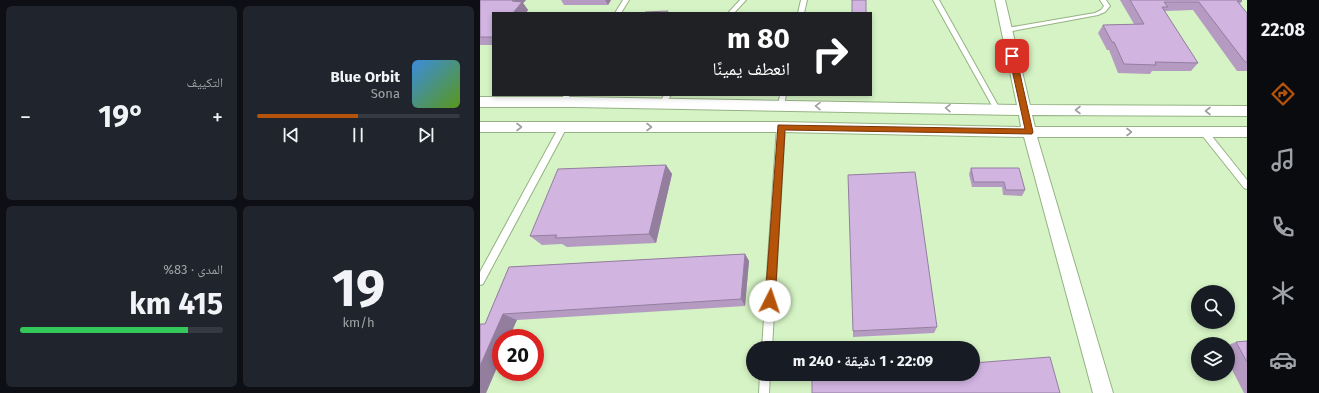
<!DOCTYPE html>
<html lang="ar">
<head>
<meta charset="utf-8">
<style>
  :root { --surface:#171b24; --page:#20242c; --text:#f1f3f6; --muted:#9ea1a6; --line:#363941; --accent:#b45309 }
  body { margin:0; font-family:"Fira Sans","Noto Naskh Arabic",sans-serif; background:var(--page); color:var(--text); direction:rtl; height:100vh; display:flex; flex-direction:column; font-size:15px; white-space:nowrap }
  * { box-sizing:border-box; margin:0 }
  p { font-size:13px; color:var(--muted) }
  .icon { flex:none; width:22px; height:22px; fill:none; stroke:currentColor; stroke-width:2; stroke-linecap:round; stroke-linejoin:round }
  .map { position:relative; flex:1; overflow:hidden; direction:ltr }
  .details { display:flex; flex-direction:column; gap:6px; padding:6px; background:#0d0f14; width:480px }
  .details>* { flex:none }
  .top-card { position:absolute; left:12px; top:12px; width:380px; height:84px; border-radius:0px; box-shadow:0 2px 6px #0003; direction:rtl; background:#202124; color:#fff; overflow:hidden }
  .controls { position:absolute; left:711px; top:285px; display:grid; gap:8px }
  .controls a { display:grid; place-items:center; width:44px; height:44px; border-radius:50%; background:var(--surface); box-shadow:0 2px 6px #0003; font-size:20px }
  .speed { position:absolute; left:12px; top:329px; display:flex; gap:8px; font-size:20px; font-weight:700; text-align:center }
  .speed>* { display:grid; place-content:center; width:52px; height:52px; border-radius:50%; background:var(--surface); box-shadow:0 2px 6px #0003; line-height:1 }
  .speed .limit { border:6px solid #d22; background:#fff; color:#111 }
  .pin { position:absolute; display:grid; place-items:center; width:34px; height:34px; color:#fff; margin:-17px; border-radius:8px; box-shadow:0 2px 6px #0006 }
  .me { position:absolute; width:44px; margin:-22px; rotate:4deg; stroke-linejoin:round; filter:drop-shadow(0 0 3px #0008) }
  .turn { display:flex; align-items:center; gap:14px; height:84px; padding:0 16px; font-size:18px }
  .turn .icon { width:52px; height:52px; stroke-width:2.5 }
  .turn b { display:block; font-size:28px; line-height:34px }
  .big { font-size:30px; font-weight:700; line-height:1.1 }
  .details .card { flex:1; display:flex; flex-direction:column; justify-content:center; gap:6px; min-width:0; padding:0 14px; border-radius:6px; background:var(--page) }
  .details .dial { align-items:center; gap:0 }
  .dial b { font-size:52px; line-height:1 }
  .song { display:flex; align-items:center; gap:12px }
  .cover { width:48px; height:48px; border-radius:6px; background:linear-gradient(135deg,hsl(210 70% 55%),hsl(90 70% 35%)) }
  .played { height:4px; border-radius:2px; background:linear-gradient(90deg,var(--accent) 50%,var(--line) 50%) }
  .keys { display:flex; justify-content:space-around; direction:ltr }
  .heat { display:flex; justify-content:space-between; align-items:center; font-size:22px; direction:ltr }
  .charge { height:6px; border-radius:3px; background:linear-gradient(90deg,#34c759 83%,var(--line) 0) }
  .details .tiles { flex:1; display:grid; gap:6px; grid-template-columns:repeat(2,1fr) }
  .trip { position:absolute; left:266px; top:341px; width:234px; height:40px; border-radius:20px; background:var(--surface); box-shadow:0 2px 6px #0003; font-weight:700; line-height:40px; text-align:center; direction:rtl }
  main { display:flex; flex:1; min-height:0 }
  .menu { display:flex; flex-direction:column; width:72px; justify-content:space-around; align-items:center; background:#090b0e; color:var(--muted) }
  .menu .icon { width:28px; height:28px }
  .menu .active { color:var(--accent) }
  .menu b { font-size:18px; color:var(--text) }
  .map>svg:first-child { display:block }
  .lines { fill:none; stroke-linecap:round; stroke-linejoin:round }
  .service-casing { stroke:#96b285; stroke-width:2 }
  .minor-casing { stroke:#96b285; stroke-width:2 }
  .service { fill:#fff; fill-rule:evenodd }
  .minor { fill:#fff; fill-rule:evenodd }
  .wall { fill:#b59bc2 }
  .shaded-wall { fill:#937e9e }
  .building { fill:#d2b4e1; stroke:#937e9e }
  .oneway { stroke:#9da19b }
  .route { fill:#b45309; stroke:#753606 }
</style>
</head>
<body>
<main>
<nav class="menu">
<b>22:08</b>
<svg class="icon active" aria-label="directions" viewBox="0 0 24 24"><path d="M12 3l9 9-9 9-9-9zM9 14v-3h6M13 9l2 2-2 2"/></svg>
<svg class="icon" aria-label="music" viewBox="0 0 24 24"><path d="M9 18V5l10-2v13"/><circle cx="6" cy="18" r="3"/><circle cx="16" cy="16" r="3"/></svg>
<svg class="icon" aria-label="phone" viewBox="0 0 24 24"><path d="M5 4h4l2 5-3 2q2 4 5 5l2-3 5 2v4C11 20 4 13 5 4z"/></svg>
<svg class="icon" aria-label="climate" viewBox="0 0 24 24"><path d="M12 3v18M4 7l16 10M4 17L20 7"/></svg>
<svg class="icon" aria-label="car" viewBox="0 0 24 24"><path d="M5 17H2v-5l4-1 3-4h7l3 4 3 1v5h-3M9 17h6M6 11h13"/><circle cx="7" cy="17" r="2"/><circle cx="17" cy="17" r="2"/></svg>
</nav>
<div class="map">
<svg width="767" height="393" viewBox="0 0 767 393">
  <rect width="100%" height="100%" fill="#d5f3c4"/>
  <g class="lines">
    <g class="service-casing">
      <path id="service" d="M143,0H149L141,13H135Z
        M260,0H266L254,13H248Z
        M321,0H327L324,13H318Z
        M453,0H459L520,109L519,111H515Z
        M620,0H626L630,6L625,12L618,15L527,32L524,30L527,28L615,13L621,10L624,6Z
        M84,95H90L85,104H83L80,102Z
        M184,95H191L184,106H180L179,104Z
        M300,95H306L304,105L301,107L298,105Z
        M83,124L87,127L3,284L0,285V272L80,125Z
        M301,124L305,127L292,348H282L297,127Z
        M724,129L727,130L767,180V189L764,188L721,134L720,132Z
        M280,374H290L289,393H279Z"/>
    </g>
    <g class="minor-casing">
      <path id="minor" d="M515,0H525L550,105L767,106V116L552,115L555,127H767V137H557L633,393H613L544,137L301,132H0V122H301L541,127L539,115L94,107H0V97H94L537,105Z"/>
    </g>
    <use href="#service" class="service"/>
    <use href="#minor" class="minor"/>
  </g>
  <path class="wall" d="M0,0H46L43,3L48,10L46,13H13V45H0Z
    M81,0H131L128,5H84Z
    M640,0H761L762,1L760,4L767,13V71H757L713,10L686,11L685,12L718,63L711,71H672L670,74L638,73L629,50H627L618,33L623,25L654,24Z
    M186,165L192,174L176,243L87,247L82,244L62,245L50,236Z
    M491,168L545,190L542,196L523,195L522,187H492L489,174Z
    M265,254L269,261L265,306L37,320L21,338V358L6,393H0L5,324L29,267Z
    M457,327L454,333L373,337V331Z
    M767,341V393H764L748,362V345L756,342Z"/>
  <path class="shaded-wall" d="M33,0H46L43,3L48,10L46,13H33L32,1Z
    M125,0H131L128,5Z
    M186,165L192,174L176,243L169,234Z
    M265,254L269,261L265,306L261,299Z
    M23,314L37,320L29,338H21V358L6,393H0V366Z"/>
  <path class="building" d="M0,0H33L32,1L42,2L33,13H13V37H0Z
    M372,0H386V13H372Z
    M650,0H761L762,1H757L767,13V62H765L719,2H684L688,7H682L718,63L675,62L676,65L644,64L634,42H632L623,25L664,24Z
    M188,11L187,13H164L165,12Z
    M186,165L169,234L75,238L77,235L50,236L78,169Z
    M491,168H539L545,190H526L524,182H494Z
    M435,172L457,327L373,331L368,175Z
    M265,254L261,299L23,314L0,366V324H5L29,267Z
    M767,341V362L756,342Z
    M570,357L580,393H332V375L344,374H493V363Z"/>
  <defs><path id="oneway-chevron" d="M-2-3.5L2.5 0L-2 3.5" fill="none" stroke-width="1.6" stroke-linecap="round" stroke-linejoin="round"/></defs>
  <g class="oneway">
    <use href="#oneway-chevron" transform="translate(338 106) rotate(-179)"/>
    <use href="#oneway-chevron" transform="translate(468 108) rotate(-179)"/>
    <use href="#oneway-chevron" transform="translate(598 110) rotate(-180)"/>
    <use href="#oneway-chevron" transform="translate(728 111) rotate(-180)"/>
    <use href="#oneway-chevron" transform="translate(39 127)"/>
    <use href="#oneway-chevron" transform="translate(169 127)"/>
    <use href="#oneway-chevron" transform="translate(649 132)"/>
  </g>
  <path class="route" d="M532,54L536,56L553,132L552,134L305,130L295,301L294,304L290,306L286,304L285,301L298,125L545,129L529,56Z"/>
</svg>
<div class="controls">
<a><svg class="icon" aria-label="search" viewBox="0 0 24 24"><circle cx="10" cy="10" r="6"/><path d="M15 15l6 6"/></svg></a>
<a><svg class="icon" aria-label="layers" viewBox="0 0 24 24"><path d="M12 4l9 5-9 5-9-5zM3 14l9 5 9-5"/></svg></a>
</div>
<div class="speed"><div class="limit">20</div></div>
<div class="pin" style="left:532px;top:56px;background:#d93025"><svg class="icon" aria-label="arrive" viewBox="0 0 24 24"><path d="M6 21V4h12l-3 4 3 4H6"/></svg></div>
<svg class="me" style="left:290px;top:301px" viewBox="-20 -20 40 40"><circle r="19" fill="#fff"/><path d="M0-13L10 11 0 6-10 11z" fill="#b45309"/></svg>
<div class="trip">22:09 · 1 دقيقة · 240 m</div>
<div class="top-card">
<div class="turn"><svg class="icon" aria-label="right" viewBox="0 0 24 24"><path d="M7 20v-9h11M14 6l5 5-5 5"/></svg><div><b>80 m</b>انعطف يمينًا</div></div>
</div>
</div>
<section class="details">
<div class="tiles">
<div class="card">
<div class="song"><i class="cover"></i><div><b>Blue Orbit</b><p>Sona</p></div></div>
<div class="played"></div>
<div class="keys"><svg class="icon" aria-label="previous" viewBox="0 0 24 24"><path d="M18 5L8 12l10 7zM5 5v14"/></svg><svg class="icon" aria-label="pause" viewBox="0 0 24 24"><path d="M8 5v14M16 5v14"/></svg><svg class="icon" aria-label="next" viewBox="0 0 24 24"><path d="M6 5l10 7-10 7zM19 5v14"/></svg></div>
</div>
<div class="card"><p>التكييف</p>
<div class="heat"><a>−</a><b class="big">19°</b><a>+</a></div>
</div>
<div class="card dial"><b>19</b><p>km/h</p></div>
<div class="card"><p>المدى · 83%</p><b class="big">415 km</b><div class="charge"></div></div>
</div>
</section>
</main>
</body>
</html>
